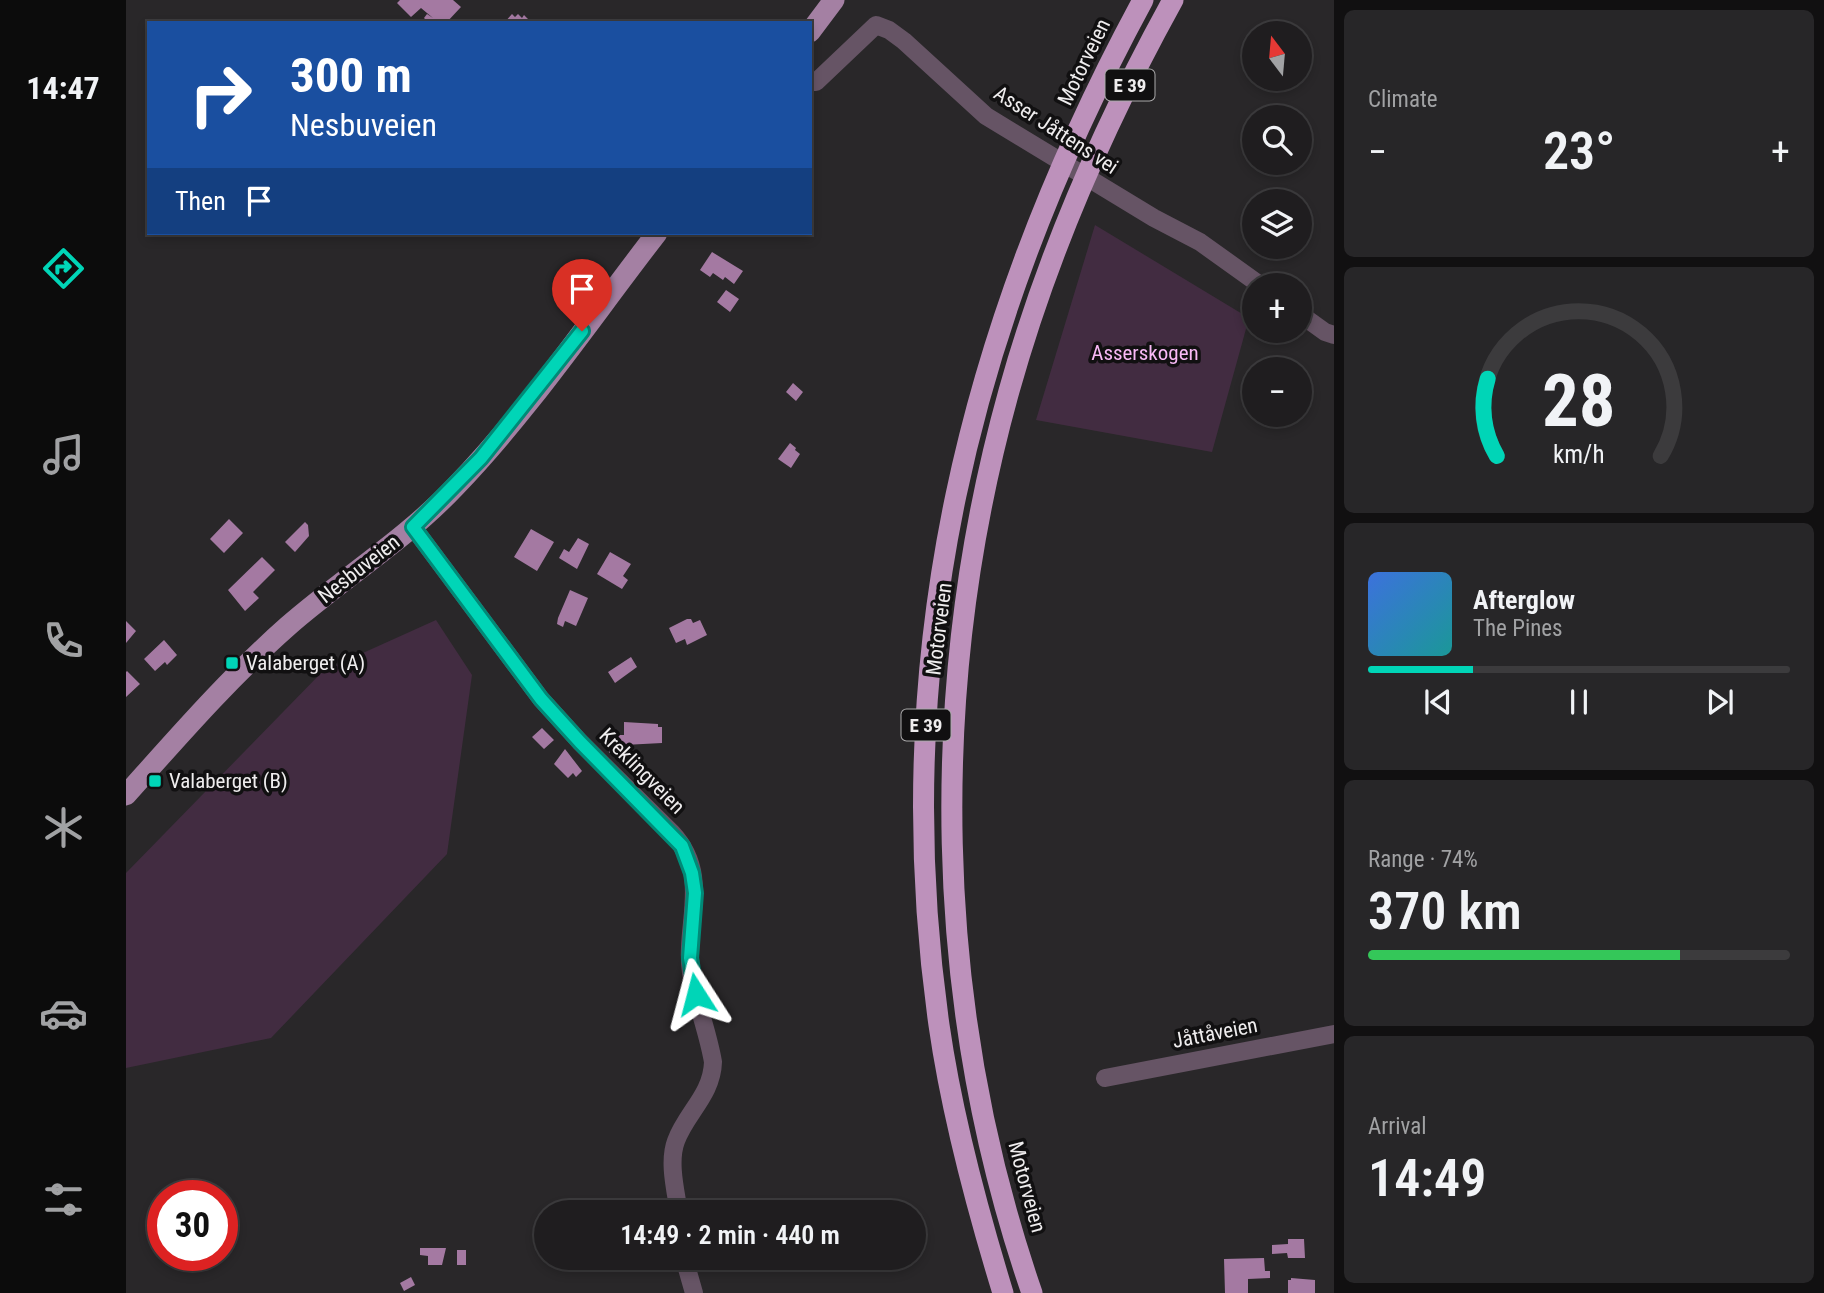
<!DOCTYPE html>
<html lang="en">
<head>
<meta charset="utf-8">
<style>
  :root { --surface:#1f1d1f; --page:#272628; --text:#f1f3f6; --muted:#a1a2a4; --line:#3c3b3d; --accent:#00d5b7 }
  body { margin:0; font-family:"Roboto Condensed",sans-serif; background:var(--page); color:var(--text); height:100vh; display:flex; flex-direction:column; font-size:26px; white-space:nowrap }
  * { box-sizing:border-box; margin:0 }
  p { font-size:23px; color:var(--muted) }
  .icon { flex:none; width:38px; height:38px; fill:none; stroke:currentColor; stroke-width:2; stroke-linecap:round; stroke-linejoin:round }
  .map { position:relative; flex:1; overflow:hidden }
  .side { display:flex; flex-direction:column; gap:10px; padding:10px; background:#111011; width:490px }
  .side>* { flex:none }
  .hud { position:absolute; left:21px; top:21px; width:665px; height:214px; border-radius:0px; box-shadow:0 4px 10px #0003,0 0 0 2px var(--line); background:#1a4fa0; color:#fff; overflow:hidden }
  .needle { width:46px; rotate:344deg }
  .controls { position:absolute; left:1116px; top:21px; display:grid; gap:14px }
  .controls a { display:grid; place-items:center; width:70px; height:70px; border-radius:50%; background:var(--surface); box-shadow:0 4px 10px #0003,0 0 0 2px var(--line); font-size:35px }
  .speed { position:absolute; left:21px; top:1180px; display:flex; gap:14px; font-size:35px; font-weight:700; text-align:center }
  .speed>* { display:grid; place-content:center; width:91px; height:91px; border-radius:50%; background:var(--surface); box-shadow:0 4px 10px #0003,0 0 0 2px var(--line); line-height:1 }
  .speed .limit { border:10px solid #d22; background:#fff; color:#111 }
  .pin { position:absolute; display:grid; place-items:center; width:60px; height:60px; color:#fff; margin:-72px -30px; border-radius:50% 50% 50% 0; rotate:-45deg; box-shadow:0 0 7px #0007 }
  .pin .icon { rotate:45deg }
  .me { position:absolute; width:77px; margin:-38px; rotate:351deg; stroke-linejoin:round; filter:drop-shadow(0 0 5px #0008) }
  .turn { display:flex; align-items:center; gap:24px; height:147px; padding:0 28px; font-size:32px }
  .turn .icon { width:91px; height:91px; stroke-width:2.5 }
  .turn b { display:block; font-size:49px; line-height:60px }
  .then { display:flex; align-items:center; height:66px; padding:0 28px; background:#0003; gap:14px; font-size:26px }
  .big { font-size:52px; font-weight:600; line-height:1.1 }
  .side .widget { flex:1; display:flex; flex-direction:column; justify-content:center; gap:10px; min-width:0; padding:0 24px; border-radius:10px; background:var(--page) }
  .side .dial { align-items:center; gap:0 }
  .dial svg { height:182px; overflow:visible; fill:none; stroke:var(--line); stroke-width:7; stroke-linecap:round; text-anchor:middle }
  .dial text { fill:var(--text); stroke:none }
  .song { display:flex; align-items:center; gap:21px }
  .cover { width:84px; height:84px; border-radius:10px; background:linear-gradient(135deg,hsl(220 70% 55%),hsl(180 70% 35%)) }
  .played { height:7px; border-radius:4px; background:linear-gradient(90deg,var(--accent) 25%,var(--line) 25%) }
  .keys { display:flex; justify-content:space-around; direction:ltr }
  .heat { display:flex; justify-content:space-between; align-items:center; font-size:38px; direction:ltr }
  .charge { height:10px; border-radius:5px; background:linear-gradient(90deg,#34c759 74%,var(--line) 0) }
  .trip { position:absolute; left:408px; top:1200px; width:392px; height:70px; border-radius:35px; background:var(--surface); box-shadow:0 4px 10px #0003,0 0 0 2px var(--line); font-weight:600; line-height:70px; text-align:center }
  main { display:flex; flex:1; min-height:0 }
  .dock { display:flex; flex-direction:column; width:126px; justify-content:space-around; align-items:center; background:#0c0c0c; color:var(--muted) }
  .dock .icon { width:49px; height:49px }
  .dock .active { color:var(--accent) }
  .dock b { font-size:32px; color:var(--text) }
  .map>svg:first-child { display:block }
  .green { fill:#422c41 }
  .building { fill:#a479a2 }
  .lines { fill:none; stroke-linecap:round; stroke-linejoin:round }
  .minor { stroke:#665465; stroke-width:18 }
  .major { stroke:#a480a3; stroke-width:21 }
  .highway { stroke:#bd91bb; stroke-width:21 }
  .route-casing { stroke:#008a77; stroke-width:18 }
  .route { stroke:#00d5b7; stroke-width:12 }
  .poi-dot { fill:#00d5b7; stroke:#111011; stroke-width:2.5 }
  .labels { text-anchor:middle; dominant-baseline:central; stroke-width:7; stroke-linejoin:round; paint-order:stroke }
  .shield { fill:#111011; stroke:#acabac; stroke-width:2 }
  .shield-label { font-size:19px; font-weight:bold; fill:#efedee }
  .street-label { font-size:21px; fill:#efedee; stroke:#111011 }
  .park-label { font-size:21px; fill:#f8b9f6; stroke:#111011 }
  .poi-label { font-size:21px; fill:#efedee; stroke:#111011; text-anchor:start }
</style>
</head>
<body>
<main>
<nav class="dock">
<b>14:47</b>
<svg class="icon active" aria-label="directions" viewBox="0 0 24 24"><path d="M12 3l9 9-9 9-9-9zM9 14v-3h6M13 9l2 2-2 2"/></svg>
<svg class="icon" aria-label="music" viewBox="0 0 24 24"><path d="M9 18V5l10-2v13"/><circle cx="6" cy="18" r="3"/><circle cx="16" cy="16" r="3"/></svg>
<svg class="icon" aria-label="phone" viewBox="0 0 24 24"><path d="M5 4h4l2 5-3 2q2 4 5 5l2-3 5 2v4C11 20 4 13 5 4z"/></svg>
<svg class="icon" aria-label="climate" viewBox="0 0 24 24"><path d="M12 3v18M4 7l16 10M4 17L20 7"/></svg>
<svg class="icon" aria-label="car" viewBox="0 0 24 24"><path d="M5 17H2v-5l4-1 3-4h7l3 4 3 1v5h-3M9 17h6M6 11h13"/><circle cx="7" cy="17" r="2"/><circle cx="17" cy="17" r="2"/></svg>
<svg class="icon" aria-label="filters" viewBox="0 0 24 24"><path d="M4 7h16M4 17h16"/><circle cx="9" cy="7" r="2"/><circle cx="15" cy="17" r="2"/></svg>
</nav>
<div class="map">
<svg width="1208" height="1293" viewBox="0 0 1208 1293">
  <rect width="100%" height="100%" fill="#292729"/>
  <path class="green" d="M969,225L1123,318L1086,452L910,420Z
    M310,620L346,675L321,854L145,1038L0,1068V873L197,671Z"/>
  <path class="building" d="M274,0H327L335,7L320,23H299L301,21L298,18L301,14L307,18L295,8L285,17L271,3Z
    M386,14L389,17L392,14L396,18L398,15L403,20L401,23H378Z
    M586,252L617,271L608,284L599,277L597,280L587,273L584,277L574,270Z
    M600,290L613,299L604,312L591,302Z
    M667,383L677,392L670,401L660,392Z
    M664,443L670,448L669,450L674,454L665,468L652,459Z
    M103,519L117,533L98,553L84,539Z
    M179,522L182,525L183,536L169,552L159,542Z
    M405,529L428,542L411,571L388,557Z
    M452,538L463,544L451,569L433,558L438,549L443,552Z
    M484,552L505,564L497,576L502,580L496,589L471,574Z
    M136,557L149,570L127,592L133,598L119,611L102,590Z
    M444,590L462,598L450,626L439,621L437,627L431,624L432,618Z
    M561,619H565L567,623L574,620L581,635L561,645L559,639L550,643L543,628Z
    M0,621L10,631L0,643Z
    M38,640L51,655L41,665L39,662L29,671L18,659Z
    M505,657L511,667L489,683L482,672Z
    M1,671L14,684L0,697V672Z
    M498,722L532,724V727H536V743L498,745V753H483V735H498Z
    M416,728L428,740L418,749L406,737Z
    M439,749L456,771L450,777L447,773L442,778L428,764Z
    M1162,1239H1178L1179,1258H1162L1161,1253L1146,1254V1245L1162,1244Z
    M294,1248H320L316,1265H302V1256L294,1255Z
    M331,1250H340V1265H331Z
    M1138,1258L1139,1271H1144V1278L1122,1279V1293H1099L1098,1259Z
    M285,1277L289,1285L278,1291L274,1283Z
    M1165,1278L1189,1280V1293H1162V1280H1165Z"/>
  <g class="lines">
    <path class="minor" d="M684,82H690L750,25L763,30L778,41L860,116L1028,218L1074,242L1134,285
      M1174,314L1199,332L1208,335
      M287,527L415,699L454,742L546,833C586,876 558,924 565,973C570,1003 582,1032 587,1062C586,1095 560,1113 550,1141C542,1162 550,1192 553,1213
      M979,1078L1208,1034
      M558,1258L568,1293"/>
    <path class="major" d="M684,32L708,0
      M0,795C52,737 103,678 162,626C217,578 279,540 329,487C404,409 465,318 531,233"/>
    <path class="highway" d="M877,1293C850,1205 826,1116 813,1025C761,657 842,323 1017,0
      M906,1293C806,1004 801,685 883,391C921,255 979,123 1047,0"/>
  </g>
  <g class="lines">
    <g class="route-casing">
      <path id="route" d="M456,331L355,458L287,527L415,699L454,742L556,846L566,873L569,893L564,958L570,994"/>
    </g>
    <use href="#route" class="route"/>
  </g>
  <g class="poi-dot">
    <rect x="99" y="656" width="14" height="14" rx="3.5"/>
    <rect x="22" y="774" width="14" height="14" rx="3.5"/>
  </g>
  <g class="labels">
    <g class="shield">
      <rect x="979.5" y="69.5" width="49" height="31" rx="5"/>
      <rect x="775.5" y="709.5" width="49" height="31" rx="5"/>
    </g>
    <g class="shield-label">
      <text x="1004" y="85">E 39</text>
      <text x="800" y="725">E 39</text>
    </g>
    <g class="street-label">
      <text transform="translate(958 62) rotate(-64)">Motorveien</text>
      <text transform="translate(930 130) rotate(33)">Asser Jåttens vei</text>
      <text transform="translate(233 569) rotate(-38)">Nesbuveien</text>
      <text transform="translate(813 629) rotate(-83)">Motorveien</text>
      <text transform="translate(516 771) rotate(45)">Kreklingveien</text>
      <text transform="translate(1089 1033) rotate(-11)">Jåttåveien</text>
      <text transform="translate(901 1187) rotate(75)">Motorveien</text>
    </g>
    <g class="park-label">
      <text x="1019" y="353">Asserskogen</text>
    </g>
    <g class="poi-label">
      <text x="120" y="663">Valaberget (A)</text>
      <text x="43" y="781">Valaberget (B)</text>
    </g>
  </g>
</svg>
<div class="controls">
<a><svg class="needle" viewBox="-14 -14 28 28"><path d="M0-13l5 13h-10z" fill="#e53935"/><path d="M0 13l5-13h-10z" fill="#a1a2a4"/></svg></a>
<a><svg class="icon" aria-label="search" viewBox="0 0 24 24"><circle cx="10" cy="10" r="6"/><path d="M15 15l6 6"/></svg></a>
<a><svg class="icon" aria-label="layers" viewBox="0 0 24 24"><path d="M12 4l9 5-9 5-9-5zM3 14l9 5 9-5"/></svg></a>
<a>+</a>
<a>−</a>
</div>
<div class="speed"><div class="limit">30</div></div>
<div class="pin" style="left:456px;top:331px;background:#d93025"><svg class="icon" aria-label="arrive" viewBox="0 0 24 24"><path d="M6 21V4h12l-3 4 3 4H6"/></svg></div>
<svg class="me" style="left:570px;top:994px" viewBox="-20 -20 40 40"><path d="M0-17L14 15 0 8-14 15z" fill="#00d5b7" stroke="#fff" stroke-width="4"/></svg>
<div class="trip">14:49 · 2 min · 440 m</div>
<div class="hud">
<div class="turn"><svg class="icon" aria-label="right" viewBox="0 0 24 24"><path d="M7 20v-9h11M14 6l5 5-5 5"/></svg><div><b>300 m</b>Nesbuveien</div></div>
<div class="then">Then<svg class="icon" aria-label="arrive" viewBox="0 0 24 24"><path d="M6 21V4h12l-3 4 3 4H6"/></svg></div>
</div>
</div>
<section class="side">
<div class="widget"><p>Climate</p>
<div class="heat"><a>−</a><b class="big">23°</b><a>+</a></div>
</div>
<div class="widget dial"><svg viewBox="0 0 100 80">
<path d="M14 69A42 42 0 1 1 86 69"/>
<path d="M14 69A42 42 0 0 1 10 35" stroke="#00d5b7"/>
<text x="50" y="56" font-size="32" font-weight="700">28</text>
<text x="50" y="72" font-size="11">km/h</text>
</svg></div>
<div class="widget">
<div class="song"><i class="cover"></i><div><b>Afterglow</b><p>The Pines</p></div></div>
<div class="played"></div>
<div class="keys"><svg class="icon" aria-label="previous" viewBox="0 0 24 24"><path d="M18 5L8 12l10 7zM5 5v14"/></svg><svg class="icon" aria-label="pause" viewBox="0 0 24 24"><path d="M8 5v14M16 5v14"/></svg><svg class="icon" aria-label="next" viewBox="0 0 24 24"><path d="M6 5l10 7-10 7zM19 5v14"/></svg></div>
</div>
<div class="widget"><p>Range · 74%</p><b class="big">370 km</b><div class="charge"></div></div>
<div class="widget"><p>Arrival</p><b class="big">14:49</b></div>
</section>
</main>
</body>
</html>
